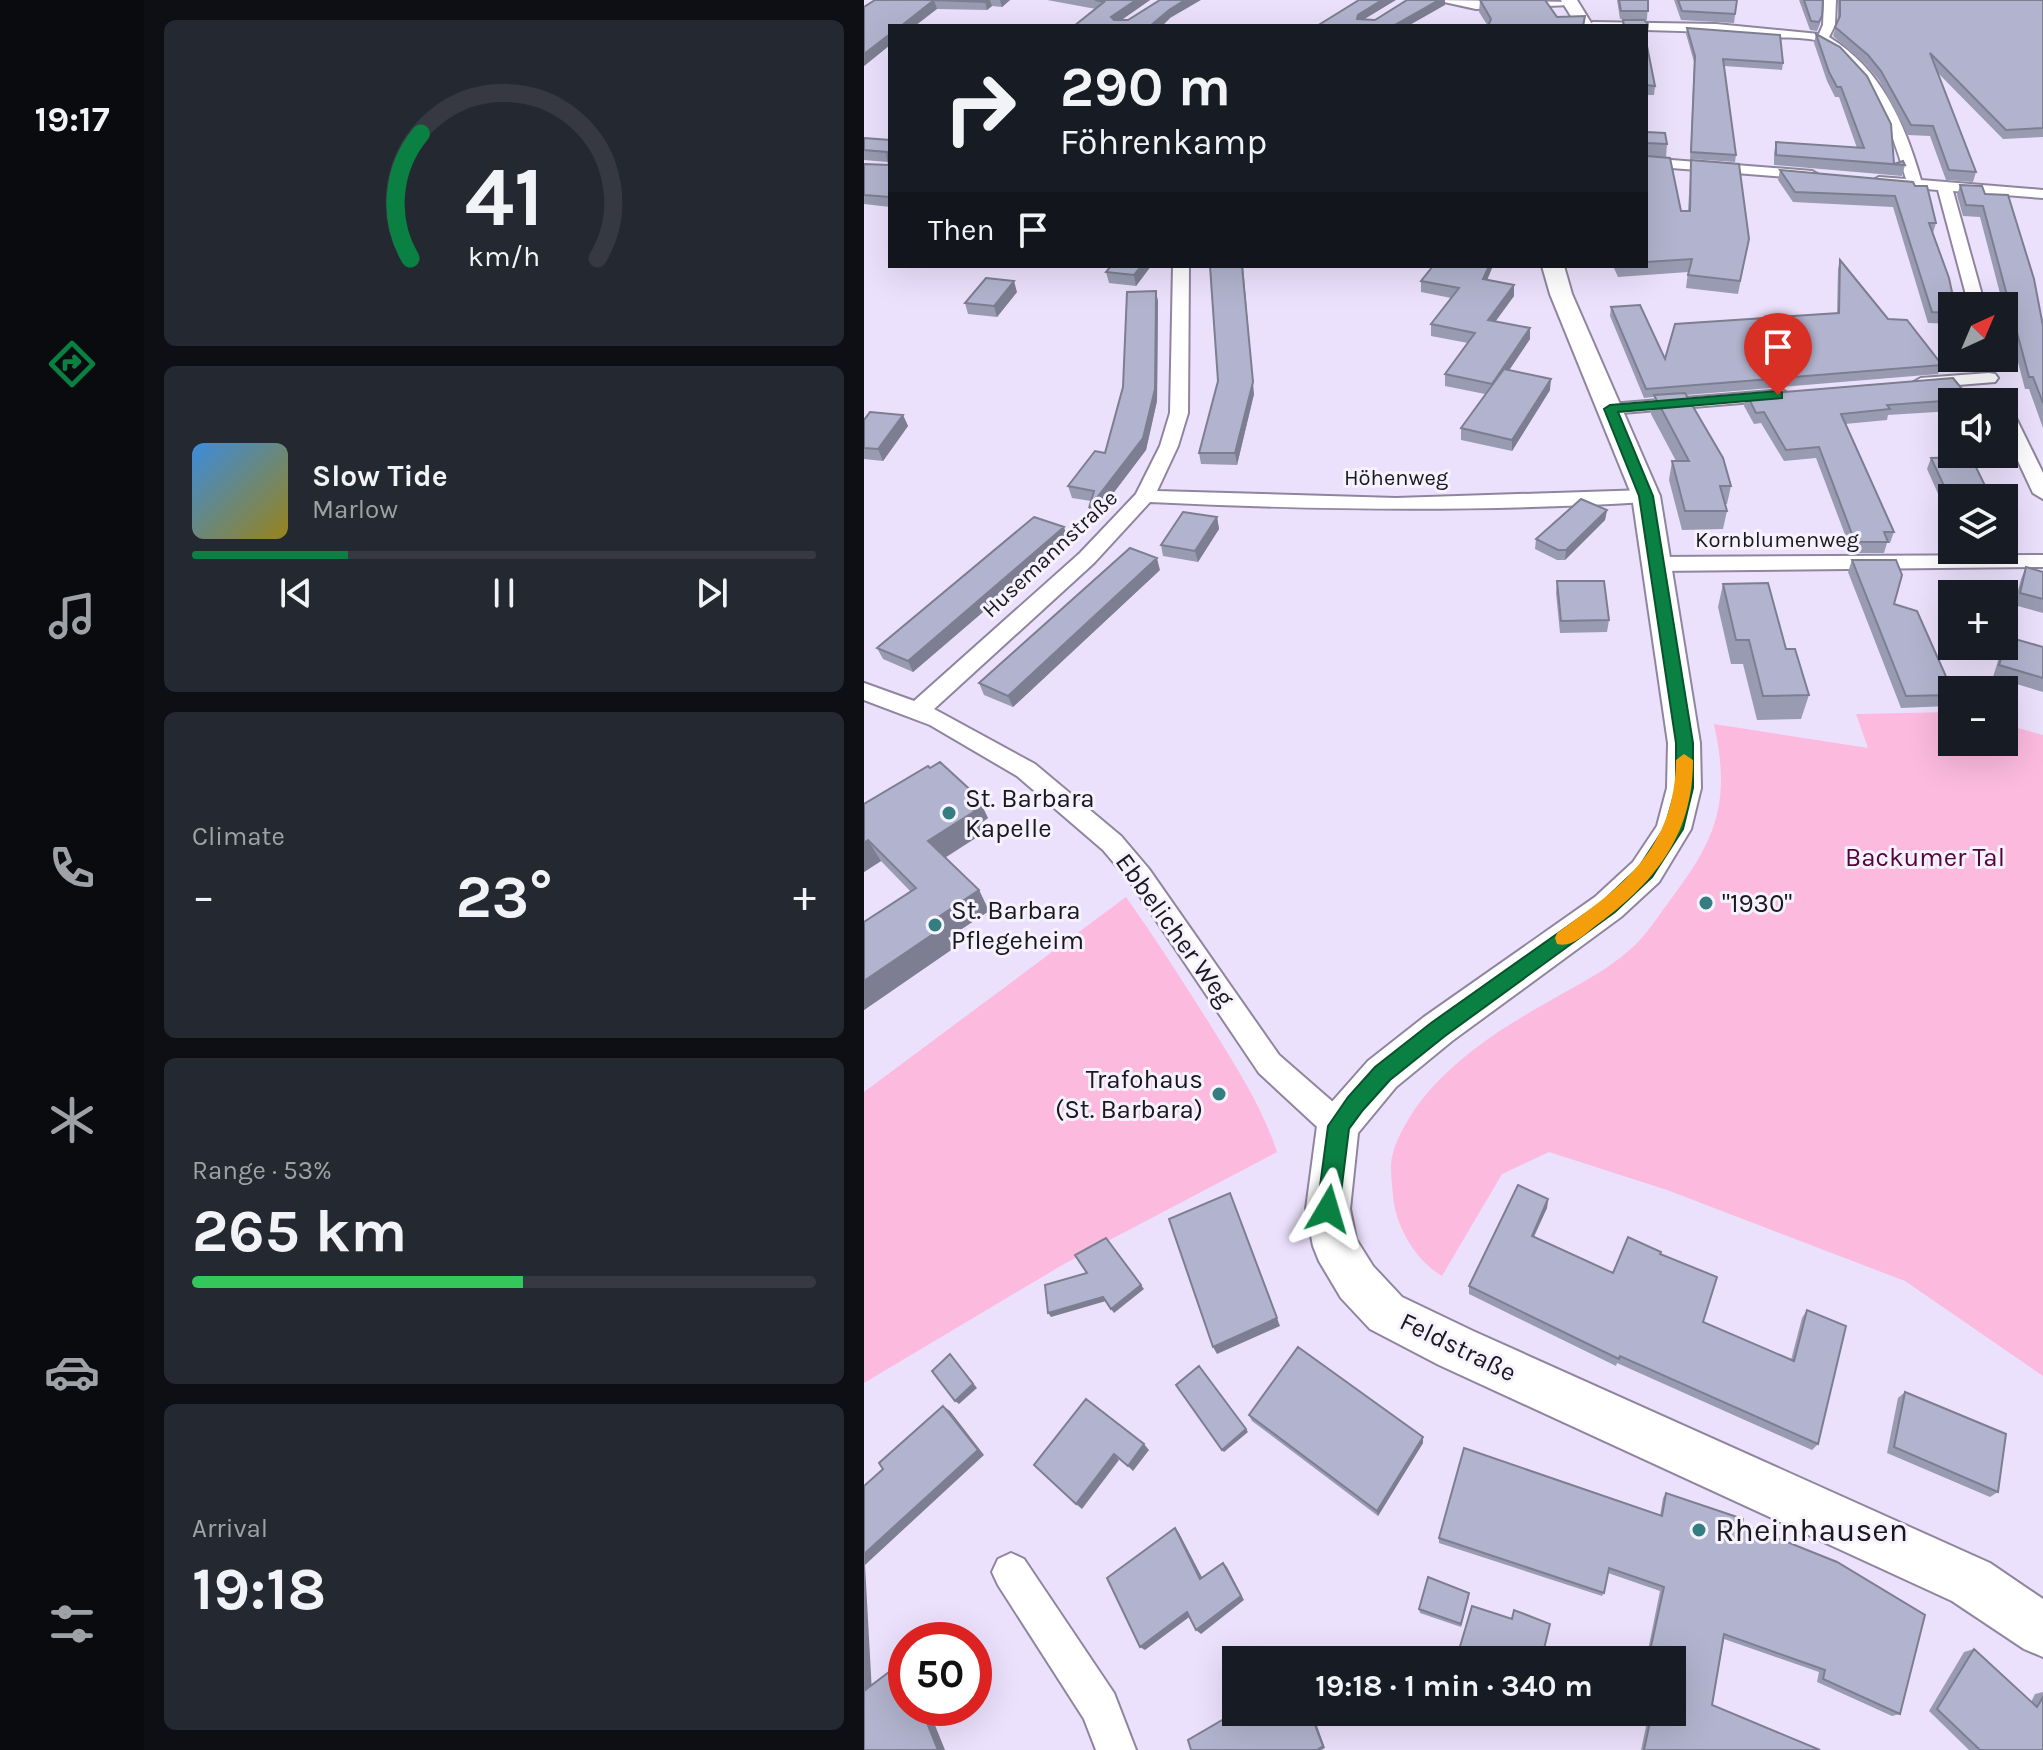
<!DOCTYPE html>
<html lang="en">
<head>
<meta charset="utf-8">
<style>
  :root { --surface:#171b24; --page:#242831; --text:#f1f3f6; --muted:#9ea1a6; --line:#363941; --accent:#0b8043 }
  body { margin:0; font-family:Karla,sans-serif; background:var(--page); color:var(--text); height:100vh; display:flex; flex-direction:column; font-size:30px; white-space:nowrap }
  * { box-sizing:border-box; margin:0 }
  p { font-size:26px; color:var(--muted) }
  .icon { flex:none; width:44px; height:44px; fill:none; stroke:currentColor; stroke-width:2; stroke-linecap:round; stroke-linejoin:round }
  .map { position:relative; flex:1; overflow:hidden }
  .drawer { display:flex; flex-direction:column; gap:20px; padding:20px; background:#0d0f14; width:720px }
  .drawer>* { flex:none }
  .banner { position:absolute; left:24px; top:24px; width:760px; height:244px; border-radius:0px; box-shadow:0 8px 32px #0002; background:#171b24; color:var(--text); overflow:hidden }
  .needle { width:52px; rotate:44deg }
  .buttons { position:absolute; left:1074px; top:292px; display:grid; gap:16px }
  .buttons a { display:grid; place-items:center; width:80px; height:80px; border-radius:0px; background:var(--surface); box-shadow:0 8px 32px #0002; font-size:40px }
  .speed { position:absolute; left:24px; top:1622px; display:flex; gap:16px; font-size:40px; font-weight:700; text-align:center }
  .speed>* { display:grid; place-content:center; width:104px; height:104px; border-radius:50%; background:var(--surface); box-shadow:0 8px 32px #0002; line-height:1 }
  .speed .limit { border:12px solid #d22; background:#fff; color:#111 }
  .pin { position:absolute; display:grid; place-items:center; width:68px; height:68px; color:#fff; margin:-82px -34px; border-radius:50% 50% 50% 0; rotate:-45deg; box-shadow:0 0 8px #0007 }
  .pin .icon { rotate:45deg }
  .me { position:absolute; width:88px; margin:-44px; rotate:7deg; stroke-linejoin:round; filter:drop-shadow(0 0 6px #0008) }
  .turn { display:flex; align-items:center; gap:28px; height:168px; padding:0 40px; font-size:36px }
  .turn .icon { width:104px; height:104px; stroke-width:2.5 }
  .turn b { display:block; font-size:56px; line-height:68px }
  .then { display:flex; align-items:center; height:76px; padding:0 40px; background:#0003; gap:16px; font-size:30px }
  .big { font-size:60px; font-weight:700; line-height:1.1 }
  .drawer .widget { flex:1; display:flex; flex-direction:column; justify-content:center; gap:12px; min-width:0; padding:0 28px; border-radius:12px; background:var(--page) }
  .drawer .dial { align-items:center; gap:0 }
  .dial svg { height:208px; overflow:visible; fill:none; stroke:var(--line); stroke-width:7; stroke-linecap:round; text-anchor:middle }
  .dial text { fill:var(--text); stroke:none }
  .song { display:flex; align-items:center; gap:24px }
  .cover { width:96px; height:96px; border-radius:12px; background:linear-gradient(135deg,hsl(210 70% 55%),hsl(50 70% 35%)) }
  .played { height:8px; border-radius:4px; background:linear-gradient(90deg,var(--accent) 25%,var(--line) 25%) }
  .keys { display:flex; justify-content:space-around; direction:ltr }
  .heat { display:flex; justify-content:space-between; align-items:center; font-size:44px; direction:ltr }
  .charge { height:12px; border-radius:6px; background:linear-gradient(90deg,#34c759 53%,var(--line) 0) }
  .trip { position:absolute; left:358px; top:1646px; width:464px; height:80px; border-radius:0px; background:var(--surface); box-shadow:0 8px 32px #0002; font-weight:700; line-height:80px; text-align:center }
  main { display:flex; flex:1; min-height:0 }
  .tab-bar { display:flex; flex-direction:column; width:144px; justify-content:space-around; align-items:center; background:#090b0e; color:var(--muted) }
  .tab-bar .icon { width:56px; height:56px }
  .tab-bar .selected { color:var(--accent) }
  .tab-bar b { font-size:36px; color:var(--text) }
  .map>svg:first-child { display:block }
  .green { fill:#fbbade }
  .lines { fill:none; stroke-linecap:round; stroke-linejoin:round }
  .minor-casing { stroke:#90859e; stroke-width:4 }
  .secondary-casing { stroke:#90859e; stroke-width:4 }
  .minor { fill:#fff; fill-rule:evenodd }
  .secondary { fill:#fff; fill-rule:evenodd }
  .wall { fill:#999bb2 }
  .shaded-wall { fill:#7d7e91 }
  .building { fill:#b2b4cf; stroke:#7d7e91; stroke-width:2 }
  .route { fill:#0b8043; stroke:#07532c; stroke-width:2 }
  .slow { fill:#f59e0b }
  .poi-dot { fill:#347d81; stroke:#f6f2fd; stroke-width:3 }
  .labels { text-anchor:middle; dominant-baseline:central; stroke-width:6; stroke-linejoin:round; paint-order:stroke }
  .far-street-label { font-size:22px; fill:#1b1720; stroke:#f6f2fd }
  .poi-label { font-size:26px; fill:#1b1720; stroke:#f6f2fd; text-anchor:start }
  .park-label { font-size:26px; fill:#54043c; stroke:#f6f2fd }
  .street-label { font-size:26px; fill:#1b1720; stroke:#f6f2fd }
  .near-poi-label { font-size:32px; fill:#1b1720; stroke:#f6f2fd; text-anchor:start }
</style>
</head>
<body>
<main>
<nav class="tab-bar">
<b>19:17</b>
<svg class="icon selected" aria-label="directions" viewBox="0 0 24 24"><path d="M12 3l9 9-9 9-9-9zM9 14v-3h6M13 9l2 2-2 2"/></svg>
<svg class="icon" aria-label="music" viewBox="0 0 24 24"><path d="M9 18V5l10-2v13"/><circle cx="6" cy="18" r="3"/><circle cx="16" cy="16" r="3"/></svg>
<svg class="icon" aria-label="phone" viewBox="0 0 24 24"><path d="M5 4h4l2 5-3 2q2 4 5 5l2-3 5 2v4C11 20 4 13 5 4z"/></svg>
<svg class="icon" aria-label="climate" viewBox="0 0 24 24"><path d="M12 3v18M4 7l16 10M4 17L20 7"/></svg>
<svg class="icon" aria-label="car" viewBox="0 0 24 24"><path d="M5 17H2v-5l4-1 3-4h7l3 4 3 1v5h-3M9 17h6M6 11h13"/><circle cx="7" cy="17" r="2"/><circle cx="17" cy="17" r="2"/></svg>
<svg class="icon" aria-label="filters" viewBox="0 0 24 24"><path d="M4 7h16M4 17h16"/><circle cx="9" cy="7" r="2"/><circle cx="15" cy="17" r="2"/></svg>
</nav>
<section class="drawer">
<div class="widget dial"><svg viewBox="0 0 100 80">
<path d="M14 69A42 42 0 1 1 86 69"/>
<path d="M14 69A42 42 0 0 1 18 21" stroke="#0b8043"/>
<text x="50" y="56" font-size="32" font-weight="700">41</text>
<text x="50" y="72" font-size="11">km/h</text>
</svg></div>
<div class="widget">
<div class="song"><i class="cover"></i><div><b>Slow Tide</b><p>Marlow</p></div></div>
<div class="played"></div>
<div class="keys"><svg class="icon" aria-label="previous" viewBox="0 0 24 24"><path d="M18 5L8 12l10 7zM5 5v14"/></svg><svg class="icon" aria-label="pause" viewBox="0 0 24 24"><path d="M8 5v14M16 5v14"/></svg><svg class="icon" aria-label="next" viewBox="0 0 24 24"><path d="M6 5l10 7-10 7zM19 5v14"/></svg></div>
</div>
<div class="widget"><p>Climate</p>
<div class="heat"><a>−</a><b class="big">23°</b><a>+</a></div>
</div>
<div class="widget"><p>Range · 53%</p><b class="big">265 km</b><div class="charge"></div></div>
<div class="widget"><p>Arrival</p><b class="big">19:18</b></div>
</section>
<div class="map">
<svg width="1179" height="1750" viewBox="0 0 1179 1750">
  <rect width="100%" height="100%" fill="#ece1fd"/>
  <path class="green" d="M1088,712V742H1140V724L1179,735V1376L1041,1281L803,1190L685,1152L638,1174L578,1276C552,1261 531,1226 529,1195C528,1186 527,1175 527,1165C528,1147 538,1130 547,1115C579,1066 632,1031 682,1003C713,985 747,969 773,943C786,930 796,913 807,899C853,838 867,802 850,724L1004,748L992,714Z
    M262,897C292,939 319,982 347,1026C372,1067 398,1106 413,1152L200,1264L0,1383V1092Z"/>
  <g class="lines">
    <g class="minor-casing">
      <path id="minor" d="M571,0L713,2L707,5L612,9Z
        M960,0H972L971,25L965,37C1018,70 1040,122 1057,180L1179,190V198L1089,191L1121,306H1105L1074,190L1015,185L1008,181L1015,177L1042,179C1030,136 1003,57 955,41C943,37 925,38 912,37C869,33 826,31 782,30V26H723L729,22L852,24L955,34L959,25Z
        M782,158L948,171L955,175L948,179L782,166Z
        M309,266H325L324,413L314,446L293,491L532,498L782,490L792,496L782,502C617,512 452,510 286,502L230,563L70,709L171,764L257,836L285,869L415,1055L485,1116L489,1126L485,1136L474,1140L463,1136L395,1073L267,883L239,850L153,776L66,725L0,700V683L50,701L216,553L272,494L296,446L306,413Z
        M1125,373L1131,374L1134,378L1131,382L1057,388L1048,383L1057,378Z
        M918,390L927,395L924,399L746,414L737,409L746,404Z
        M1140,407L1149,412L1179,473V499L1169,493L1140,431Z
        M1179,555V567L792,571L782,564L792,557Z
        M147,1553L160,1559L250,1693L272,1750H232L220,1719L134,1585L128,1572L134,1559Z"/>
    </g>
    <g class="secondary-casing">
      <path id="secondary" d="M697,0H713L729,26H713Z
        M678,266H700L708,294L796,496L836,743L837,788L827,829L795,882L757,917L588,1041L532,1087L494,1133L486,1209L492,1239L509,1266L538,1297L609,1331L1126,1563L1179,1599V1657L1160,1649L1088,1601L575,1365L506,1329L477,1298L455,1261L449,1246L442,1209L453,1126L459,1112L504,1061L560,1017L731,897L769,862L793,826L803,788L804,743L768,496L686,294Z"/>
    </g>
    <use href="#minor" class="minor"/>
    <use href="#secondary" class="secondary"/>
  </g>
  <path class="wall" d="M11,0H146L138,7L128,6L123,10L73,9L26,26V45L0,66Z
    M183,0H286L257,20L306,18L298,26H210L232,9Z
    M616,0L693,17L721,16L720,26H624L615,12Z
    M753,0H784L783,20H780L784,24L782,41L791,86L790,95H782V26H758L759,20H776L756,19Z
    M810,0H873L870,23L817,20Z
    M935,0H959L956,24L953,31L946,30Z
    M974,0H1179V137L1139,139L1073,72L1112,172L1109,182L1082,180L1066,136L1044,135L1015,80L1001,64L969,36L974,20Z
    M823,28L919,63L918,70L860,66L872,155L871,162L826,159L830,62L822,34Z
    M952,34L1030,164L1041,165L1038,176L910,165V153L912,142L993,148L975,97H971L963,81L950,43Z
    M782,132L803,144L802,157L783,156L817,211H824L827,160L885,239L874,294L822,288L824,272L754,277L749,266H782Z
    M0,138L26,140V207L0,204V164L25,165L24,162L0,160Z
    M916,170L1049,182L1072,223L1069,233L1088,306V324L1064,323L1029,207L929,202L914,180Z
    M1096,185L1118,186L1179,326V428L1165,389H1161L1116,217L1099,216L1093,195Z
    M976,260L1024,319L1078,365L1074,374L822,395L867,486L863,504H861L863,511L859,529L818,530L805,480L808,461H812L787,414L790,397L780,398L746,316L747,307L801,359L973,314L974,269Z
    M287,266L272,286L245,283L242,272Z
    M623,280L650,285V296L632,321L666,339L645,370L686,390L648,451L597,440V428L621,394L581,386V374L604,343L567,336V324L587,298L557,292V281Z
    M292,291L294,302L293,401L282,450L229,520L225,508L227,501L208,498L204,486L241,453Z
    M153,292L133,317L104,314L101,303Z
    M354,381L390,394L373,465L337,464L335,453Z
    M883,395L1106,399L1105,402H1088V411L1024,415L1023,420L981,424L1030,532L1026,543H1023L1020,553H988L952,458L920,461L897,423L890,424L880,406Z
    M39,415L44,426L19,461L0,459V420Z
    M1067,458L1088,498V525L1063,469Z
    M743,510L741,520L701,560H693L671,549L672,539Z
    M353,517L355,529L334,562L299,556L297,545Z
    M204,539L49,672L19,659L13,648Z
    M988,560L1030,604L1088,690V699L1085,706L1037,708L984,572Z
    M1162,567L1179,572V613L1150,605L1157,579Z
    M296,570L149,707L120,695L115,683Z
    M693,581L745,620L743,632L696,633L692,593Z
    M859,584L922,649L945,695L937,719L893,720L879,664H867L854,607Z
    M1144,637L1179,647V692L1129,677L1138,648Z
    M0,804L124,818L117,823L121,832L81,858L115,890L125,911L84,938L90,948L0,1010V922L47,892L17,861L0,872Z
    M684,1199L683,1208L670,1237L749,1273L796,1254L839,1322L927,1360L938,1318L943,1310L954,1444L948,1450L753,1363L752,1366L605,1294V1286Z
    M1041,1392L1134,1492L1126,1497L1023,1453L1034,1398Z
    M385,1415L559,1443L514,1516L388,1421Z
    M802,1493L878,1524L1036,1714L1028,1716L953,1682L955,1672L860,1639L848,1705L956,1750H777L785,1712H808V1660H782L796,1591L744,1573L740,1593L738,1596L575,1543V1538L796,1516L799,1498Z
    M605,1597L597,1627L556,1613L555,1609Z
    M1110,1649L1167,1702L1171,1694L1179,1692V1750H1105L1065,1711L1100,1652Z
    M699,1712H716V1716L713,1718Z"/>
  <path class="shaded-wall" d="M70,0L73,9L51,26H37Z
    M122,0H126L128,6L123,10L121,2Z
    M136,0H146L138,7Z
    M272,0H286L249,26L247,17Z
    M321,0H337L306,18L298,26H286L305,10Z
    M518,0H532L494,23V26V15Z
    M575,0H581V5L544,26H529Z
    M26,34V45L0,66V54Z
    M277,266H287L272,286L270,275Z
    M379,266L390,394L373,465L371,453Z
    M625,266H629L619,290V279Z
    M150,281L153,292L133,317L130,306Z
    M650,285V296L624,331V320Z
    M292,291L294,302L293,401L282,450L229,520L225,508Z
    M666,328V339L628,396V384Z
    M687,379L686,390L648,451V440Z
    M39,415L44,426L19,461L14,449Z
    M743,510L741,520L701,560L702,550Z
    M353,517L355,529L334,562L331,551Z
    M200,527L204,539L49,672L44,661Z
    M293,558L296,570L149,707L144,696Z
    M114,797L124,818L117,823L121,832L75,861L64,841L104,804Z
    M4,840L17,861L0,872V843Z
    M115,890L125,911L84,938L90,948L0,1010V981L70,920Z
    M684,1199L683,1208L666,1244L668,1236Z
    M277,1285L280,1289L250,1313L247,1309Z
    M239,1297L242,1301L187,1317L184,1313Z
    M413,1318L416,1326L353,1354L349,1347Z
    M86,1354L113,1388L95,1404L91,1401Z
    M79,1406L86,1411L120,1455L1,1565L8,1693L0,1691V1554Z
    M382,1429L384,1432L360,1452L358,1450Z
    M559,1437V1443L514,1516L513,1511Z
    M280,1444L285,1450L269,1471L264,1466Z
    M250,1454L255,1460L218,1509L212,1504Z
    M311,1528L315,1533L341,1583L336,1579Z
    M359,1563L363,1567L380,1600L337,1634L332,1630Z
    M323,1612L328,1615L281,1650L276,1647Z
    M57,1708H64L81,1750H74Z
    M446,1712H448L461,1748L457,1750H453Z"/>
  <path class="building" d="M11,0H122L121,2L70,0L37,26H26V34L0,54V7Z
    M231,0H272L247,17L250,20H264L296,0H321L305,10L286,26H210L240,2Z
    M495,0H518L494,15L493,19L511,20L543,0H575L529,26H453Z
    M616,0H681L693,17L721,16L719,26H624L627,19Z
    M755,0H784V11H757Z
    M814,0H873L871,14L818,11Z
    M940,0H959L958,16L955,22L947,21Z
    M976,0H1179V128L1142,130L1066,53L1112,172L1085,170L1069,126L1047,125L1017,71L1004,55L971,27L976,16Z
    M759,20H780L784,24L782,41L791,86L782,85V26H760Z
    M823,28L916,35L919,63L859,59L872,155L827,152L831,56Z
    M952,34L976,47L1003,76L1027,124L1030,164L1039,161L1041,165L912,155V142L1000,148L977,87H973L965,72Z
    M782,132L801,133L803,144L782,143Z
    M0,138L26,140V197L0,195V164L25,165L23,152L0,150Z
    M782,155L783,156L806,158L817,211H826L827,160L875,164L885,239L876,281L824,275L828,259L782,262Z
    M916,170L1049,182L1051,186H1063L1072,223H1065L1085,278L1091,306H1088V313L1068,312L1031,196L931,192Z
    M1096,185L1118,186L1121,194L1144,195L1170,279L1179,326V403L1169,377H1165L1119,206L1102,205Z
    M976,260L1024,319L1043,320L1078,365L782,389L747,307L776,305L801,359L811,324L975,313Z
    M247,266H277L270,275L242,272Z
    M346,266H378L389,382L371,453H335L354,381Z
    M569,266H625L619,279L650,285L624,320L666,328L628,384L581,374L611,333L567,324L595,288L557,281Z
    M122,278L150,281L130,306L101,303Z
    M292,291L291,389L279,438L225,508L230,491L204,486L231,451L241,453L259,387L263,292Z
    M640,369L687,379L648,440L597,428Z
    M1089,378L1106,399L1023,405L1026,409L977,414L1030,532H1020L1024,542H991L955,447L922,450L900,412L892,413L883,395Z
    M821,393L859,458L867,486H856L863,511H821L808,461H825L790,395Z
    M6,412L39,415L14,449L0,448V420Z
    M1107,457L1127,498H1088V503L1067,458Z
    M717,499L743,510L702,550H694L672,539Z
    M319,512L353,517L331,551L297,545Z
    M170,517L200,527L44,661L13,648Z
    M266,548L293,558L144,696L115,683Z
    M988,560H1032L1038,575L1030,604L1053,611L1088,690V695L1042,696Z
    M1162,567L1179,572V599L1156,593Z
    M693,581H740L745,620L697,621Z
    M904,583L922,649H931L945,695L899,696L885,640H872L859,584Z
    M1144,637L1179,647V678L1135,665Z
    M76,762L114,797L104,804L111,811L64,841L115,890L70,920L78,928L0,981V922L52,888L4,840L0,843V804L64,766L66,768Z
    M654,1185L684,1199L668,1236L749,1273L764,1237L797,1252L796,1254L853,1277L839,1322L930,1361L943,1310L982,1326L954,1444L756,1356L755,1359L605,1286Z
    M366,1193L413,1318L349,1347L305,1219Z
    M242,1238L277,1285L247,1309L239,1297L184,1313L181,1285L223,1273L211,1255Z
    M434,1347L559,1437L513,1511L385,1415Z
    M86,1354L109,1384L91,1401L68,1371Z
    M335,1366L382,1429L358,1450L312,1385Z
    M1041,1392L1142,1434L1134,1492L1030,1447Z
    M222,1399L280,1444L264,1466L250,1454L212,1504L170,1465Z
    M79,1406L114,1450L0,1554V1486L19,1469L15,1463Z
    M600,1448L798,1516L802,1493L879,1519L878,1524L973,1562L1061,1615L1036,1714L959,1679L961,1670L860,1634L848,1705L956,1750H780L788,1712H808V1660H784L800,1587L745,1568L740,1593L575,1538Z
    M311,1528L336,1579L359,1563L377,1596L332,1630L323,1612L276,1647L243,1578Z
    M564,1577L605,1593L597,1624L555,1609Z
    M608,1606L648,1619L650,1610L686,1624L679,1653L697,1660H592Z
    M1110,1649L1173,1707L1179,1697V1750H1116L1073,1709Z
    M38,1662L42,1671V1708H57L74,1750H0V1691Z
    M372,1712H446L459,1746L453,1750H327L324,1740Z"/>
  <path class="route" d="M914,391L918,392V398L754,412L789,496L829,743V788L819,829L788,877L751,912L581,1036L526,1080L499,1110L485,1129L475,1209L472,1217L464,1220L456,1217L453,1209L464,1126L484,1097L511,1067L567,1023L738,902L775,867L801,827L812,788V743L775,496L740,409L746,405Z"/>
  <path class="slow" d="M820,754L829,760C829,836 790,884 730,927C720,935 707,948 693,944L691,938L693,933C760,886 811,848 812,760Z"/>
  <g class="poi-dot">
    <circle cx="85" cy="813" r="8"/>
    <circle cx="842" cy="903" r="8"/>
    <circle cx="71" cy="925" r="8"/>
    <circle cx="355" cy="1094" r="8"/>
    <circle cx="835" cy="1530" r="8"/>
  </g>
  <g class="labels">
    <g class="far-street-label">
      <text x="532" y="478">Höhenweg</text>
      <text x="913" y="540">Kornblumenweg</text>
      <text transform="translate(186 554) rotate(-43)">Husemannstraße</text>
    </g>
    <g class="poi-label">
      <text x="101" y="798">St. Barbara<tspan x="101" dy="30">Kapelle</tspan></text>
      <text x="858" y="903">"1930"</text>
      <text x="87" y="910">St. Barbara<tspan x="87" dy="30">Pflegeheim</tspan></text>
      <text x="339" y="1079" text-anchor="end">Trafohaus<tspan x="339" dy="30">(St. Barbara)</tspan></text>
    </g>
    <g class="park-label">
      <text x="1061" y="857">Backumer Tal</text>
    </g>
    <g class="street-label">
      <text transform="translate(311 930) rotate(54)">Ebbelicher Weg</text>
      <text transform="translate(594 1347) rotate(26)">Feldstraße</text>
    </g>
    <g class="near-poi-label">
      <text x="851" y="1530">Rheinhausen</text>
    </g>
  </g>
</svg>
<div class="buttons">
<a><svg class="needle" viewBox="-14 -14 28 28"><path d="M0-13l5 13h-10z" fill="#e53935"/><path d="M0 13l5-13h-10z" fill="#9ea1a6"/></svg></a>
<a><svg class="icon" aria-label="sound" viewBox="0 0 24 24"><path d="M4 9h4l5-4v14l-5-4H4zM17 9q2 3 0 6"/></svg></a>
<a><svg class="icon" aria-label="layers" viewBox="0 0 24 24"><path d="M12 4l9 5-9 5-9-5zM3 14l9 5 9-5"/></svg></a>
<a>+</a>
<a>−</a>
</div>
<div class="speed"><div class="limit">50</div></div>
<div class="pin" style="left:914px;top:395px;background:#d93025"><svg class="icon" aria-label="arrive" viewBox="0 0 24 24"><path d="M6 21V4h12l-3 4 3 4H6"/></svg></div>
<svg class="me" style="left:464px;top:1209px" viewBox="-20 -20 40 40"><path d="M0-17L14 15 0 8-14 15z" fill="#0b8043" stroke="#fff" stroke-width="4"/></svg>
<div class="trip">19:18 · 1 min · 340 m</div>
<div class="banner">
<div class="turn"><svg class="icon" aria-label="right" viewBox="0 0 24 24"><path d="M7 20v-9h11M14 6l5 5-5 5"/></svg><div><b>290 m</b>Föhrenkamp</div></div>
<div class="then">Then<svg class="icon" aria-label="arrive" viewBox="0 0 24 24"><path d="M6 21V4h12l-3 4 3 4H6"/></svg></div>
</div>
</div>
</main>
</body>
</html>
